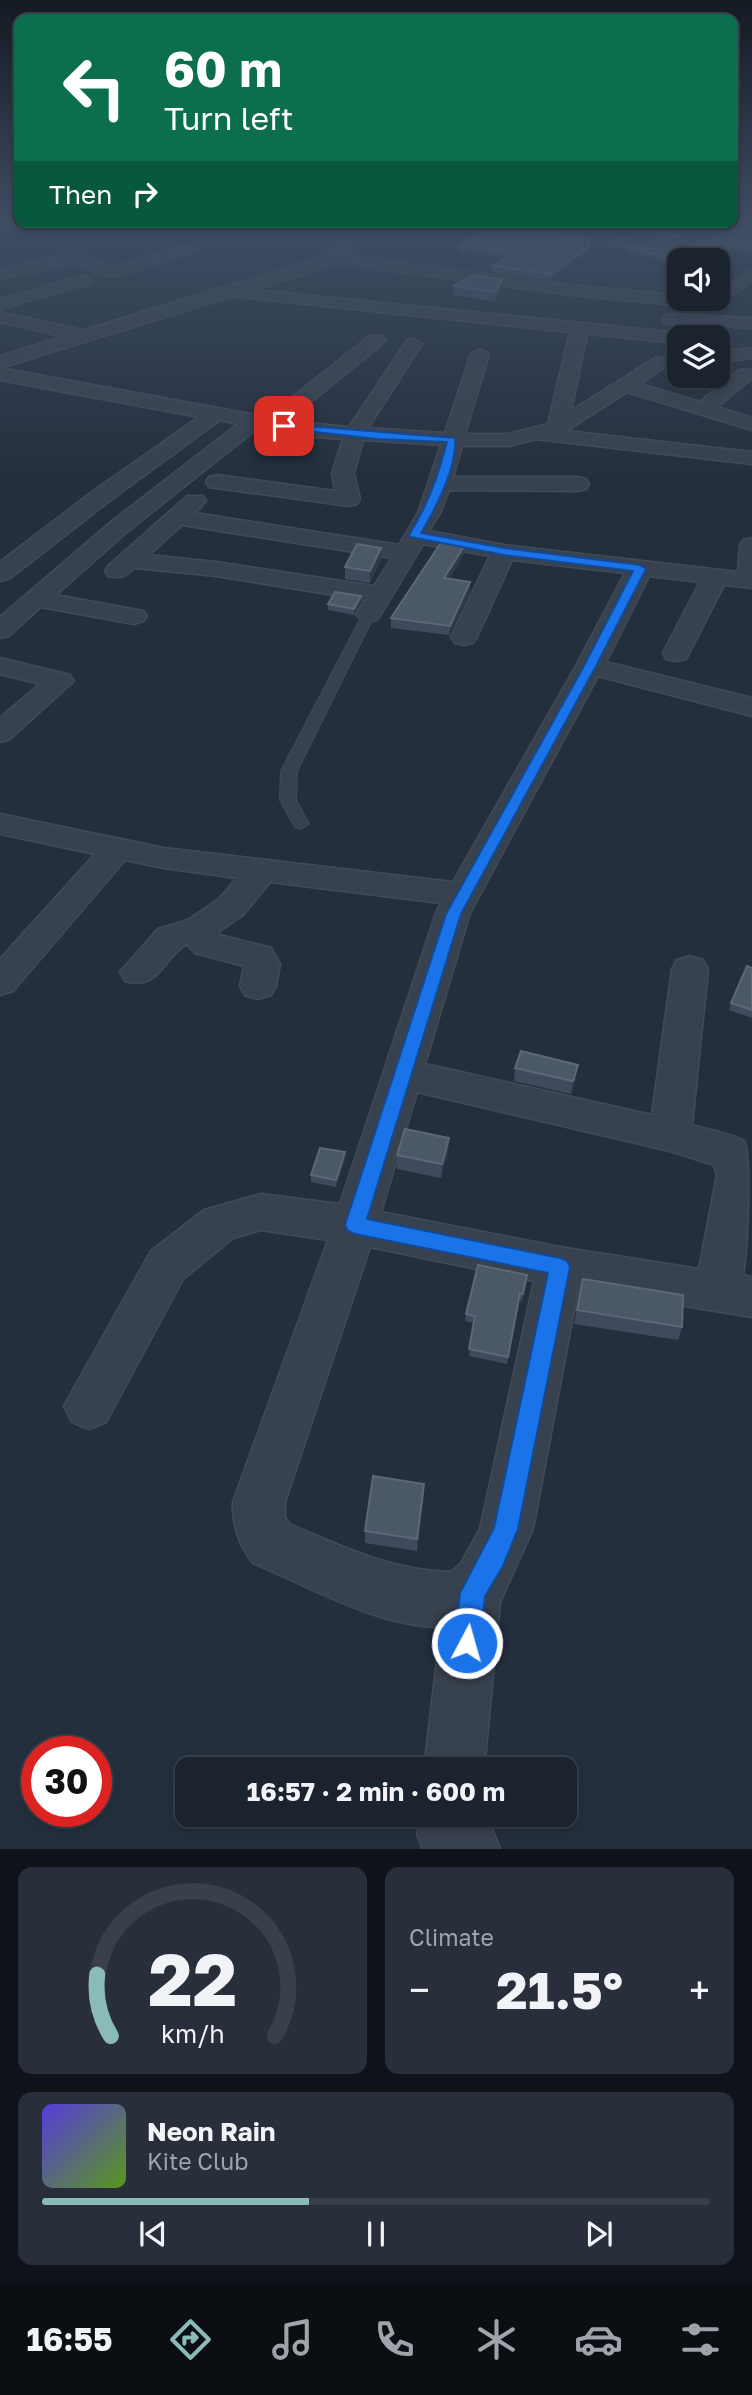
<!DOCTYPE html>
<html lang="en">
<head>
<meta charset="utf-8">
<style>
  :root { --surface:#1b232e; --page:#282f3a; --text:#f1f3f6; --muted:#a0a4aa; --line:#39404a; --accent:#8bbbb9 }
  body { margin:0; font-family:"Golos Text",sans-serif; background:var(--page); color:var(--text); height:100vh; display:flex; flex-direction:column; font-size:26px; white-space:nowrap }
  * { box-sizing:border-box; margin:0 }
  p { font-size:23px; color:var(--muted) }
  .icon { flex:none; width:38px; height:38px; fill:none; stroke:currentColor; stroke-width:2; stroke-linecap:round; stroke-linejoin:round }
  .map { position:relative; height:1849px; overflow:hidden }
  .drawer { display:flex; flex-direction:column; gap:18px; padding:18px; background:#0f1319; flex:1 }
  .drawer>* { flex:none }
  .top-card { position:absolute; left:14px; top:14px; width:724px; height:214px; border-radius:14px; box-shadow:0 4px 10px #0003,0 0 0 2px var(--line); background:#0b6e4f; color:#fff; overflow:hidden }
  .tools { position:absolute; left:667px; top:248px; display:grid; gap:14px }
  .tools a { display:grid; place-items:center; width:63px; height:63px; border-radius:14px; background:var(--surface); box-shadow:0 4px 10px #0003,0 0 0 2px var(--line); font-size:35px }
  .speed { position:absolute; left:21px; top:1736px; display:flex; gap:14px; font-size:35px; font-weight:700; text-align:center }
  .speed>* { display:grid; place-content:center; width:91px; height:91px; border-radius:50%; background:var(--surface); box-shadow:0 4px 10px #0003,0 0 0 2px var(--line); line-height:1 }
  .speed .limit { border:10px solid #d22; background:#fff; color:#111 }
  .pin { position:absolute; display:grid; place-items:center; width:60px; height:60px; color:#fff; margin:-30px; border-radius:14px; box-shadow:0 4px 10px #0006 }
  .me { position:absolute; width:77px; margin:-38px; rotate:6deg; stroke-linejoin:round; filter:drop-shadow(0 0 5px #0008) }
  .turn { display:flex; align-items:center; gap:24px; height:147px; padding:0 35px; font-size:32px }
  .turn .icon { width:91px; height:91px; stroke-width:2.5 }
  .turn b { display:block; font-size:49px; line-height:60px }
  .then { display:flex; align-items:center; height:66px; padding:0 35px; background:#0003; gap:14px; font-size:26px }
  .big { font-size:52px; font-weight:700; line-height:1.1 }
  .drawer .widget { flex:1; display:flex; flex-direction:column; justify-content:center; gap:10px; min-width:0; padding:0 24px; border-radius:14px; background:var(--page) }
  .drawer .dial { align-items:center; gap:0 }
  .dial svg { height:182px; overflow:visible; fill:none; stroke:var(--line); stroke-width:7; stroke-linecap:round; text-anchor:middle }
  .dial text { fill:var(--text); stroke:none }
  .song { display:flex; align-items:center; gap:21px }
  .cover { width:84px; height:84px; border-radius:10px; background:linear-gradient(135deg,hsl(250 70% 55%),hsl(90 70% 35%)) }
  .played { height:7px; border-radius:4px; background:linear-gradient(90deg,var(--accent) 40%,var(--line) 40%) }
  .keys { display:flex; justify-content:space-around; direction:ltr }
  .heat { display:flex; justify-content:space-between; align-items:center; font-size:38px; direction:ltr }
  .drawer .tiles { flex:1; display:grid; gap:18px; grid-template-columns:1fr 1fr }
  .widget:last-child { grid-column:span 2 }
  .trip { position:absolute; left:175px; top:1757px; width:402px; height:70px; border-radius:14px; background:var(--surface); box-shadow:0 4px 10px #0003,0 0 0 2px var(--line); font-weight:700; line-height:70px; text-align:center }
  .menu { display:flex; height:112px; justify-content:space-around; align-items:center; background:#0b0e12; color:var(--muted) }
  .menu .icon { width:49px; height:49px }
  .menu .active { color:var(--accent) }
  .menu b { font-size:32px; color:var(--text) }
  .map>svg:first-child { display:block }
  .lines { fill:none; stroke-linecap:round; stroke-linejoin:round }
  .service-casing { stroke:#414a57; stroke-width:2 }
  .minor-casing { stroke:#414a57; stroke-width:3 }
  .tertiary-casing { stroke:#414a57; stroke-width:3 }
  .path { stroke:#3f5557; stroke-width:2; stroke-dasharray:2.5 2.5; stroke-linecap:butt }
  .service { fill:#38414e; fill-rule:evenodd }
  .minor { fill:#38414e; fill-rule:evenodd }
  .tertiary { fill:#38414e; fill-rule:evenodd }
  .wall { fill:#3f4b5c }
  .shaded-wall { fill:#2f3b4b }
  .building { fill:#4b5868; stroke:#5c6777; stroke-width:2 }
  .route { fill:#1a73e8; stroke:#114b97; stroke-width:2 }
</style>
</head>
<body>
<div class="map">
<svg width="752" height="1849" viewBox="0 0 752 1849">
  <rect width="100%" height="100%" fill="#242f3e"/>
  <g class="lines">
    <g class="service-casing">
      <path id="service" d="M369,610L375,614L297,771L296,800L309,824L301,829L295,827L280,800L281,771L363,614Z"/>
    </g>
    <g class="minor-casing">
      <path id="minor" d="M738,219L745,223L743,226L719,239L674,253L465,227L434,244L429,245L422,241L451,222H494L673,244L709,233Z
        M189,244L194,245L196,248L194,251L118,276L102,275L80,265H68L0,279V269C25,264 53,254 79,256C92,257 103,265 117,266Z
        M334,254L578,286L679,295V299H718V290L752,269V281L724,300L689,306L578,296L329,262L326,259L329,256Z
        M85,275L93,280L91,283L0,309V299Z
        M227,287L679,333L688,338H679V343L587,334L571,411L655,358L679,356V366L665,367L640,384L700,402L739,370H752V378L717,407L752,418V430L627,392L566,431L752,452V464L536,439L509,446H462L453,477H578L586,479L589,484L586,489L578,491L449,490L440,513L429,531L504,545L738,572L740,545L744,540L752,538V588L724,585L686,659L676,661L666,659L663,653L700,582L649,576L606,662L752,698V716L598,676L470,913L425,1064L652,1115L672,969L677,960L690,956L703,960L708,969L692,1125C705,1129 734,1134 744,1141C752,1156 747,1252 743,1275L752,1277V1317L578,1289L533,1529L500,1602L484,1769H424L441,1627C376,1626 312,1588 253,1563C239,1545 232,1524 233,1502L328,1240L261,1230L233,1238L183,1279L106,1422L89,1429L72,1422L64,1406L151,1251L204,1210L261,1194L340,1204L436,913L441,903L270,882L243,915L218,932L220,935L271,948L280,964L276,986L271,995L258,999L245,995L240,986L244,966L195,953L187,944C162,958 160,991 125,981L120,972L158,929L188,920L219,899L237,878L164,868L125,860L13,991L0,995V959L95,854L0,834V814L164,848L453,882L576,666L625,573L512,560L477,637L473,643L464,645L455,643L451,637L490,556L423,544L378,619L369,622L360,619L356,614L365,600L216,576L135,568C126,576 121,579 108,576L105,571L108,566L187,496H203L206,501L195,513L399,545L418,513L441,445L363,440L354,473L360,499L357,504L349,506L209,487L206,482L209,477L217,475L335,491L332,473L343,439L304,436L258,428L127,532L56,595L143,611L147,616L143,621L134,624L41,607L9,636L0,638V617L111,522L238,424L220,420L108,502L9,579L0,581V562L92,492L199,417L0,380V368L267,417L370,336H382L385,340L382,344L287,421L349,427L407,340L413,339L422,344L368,428L445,433L471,354L480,349L489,354L465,434H509L548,424L570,332L221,295L219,292ZM182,525L392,558L374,586L216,562L149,555ZM417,1092L670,1151L714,1165L717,1175L699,1269L560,1247L381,1212ZM370,1247L534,1281L480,1529L461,1563L451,1572C393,1571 343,1547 291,1525L285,1518V1502Z
        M0,312L90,332L93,336L84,341L0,322Z
        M671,314L752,318V328L665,323L663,319L665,315Z
        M752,348V358L718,362V352Z
        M0,658L70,675L74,681L10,739L0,742V718L40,684L0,674Z
        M419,1815H481L480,1819L491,1827L500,1849H423L417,1834Z"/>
    </g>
    <g class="tertiary-casing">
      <path id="tertiary" d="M356,222H372L340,263L0,368V356L328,255Z"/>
    </g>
    <path class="path" d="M182,230L190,222"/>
    <use href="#service" class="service"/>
    <use href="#minor" class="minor"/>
    <use href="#tertiary" class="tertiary"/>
  </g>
  <path class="wall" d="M405,222H446L437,228L405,224Z
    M517,222H602L597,232Z
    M463,225L591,239V245L586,254L551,280L492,272V266L506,258L460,252V246L479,233L463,231Z
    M752,225V255L726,249L697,261H679V264L627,252L628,248L675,251L720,237Z
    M651,234H696L673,241L650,239Z
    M502,279L501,288L496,302L453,295L454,286Z
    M465,545L464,554L449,579L470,582V592L449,635L391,628V618Z
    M381,548V560L370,583L345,579V567Z
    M361,602L354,615L328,610V604Z
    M752,968V1018L729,1010L731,1003Z
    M515,1068L576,1078L571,1094L514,1081Z
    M449,1138L448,1152L441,1178L397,1169V1155Z
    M345,1159L336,1187L311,1182V1175Z
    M527,1275L522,1301L519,1300L507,1364L469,1356L474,1323L465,1321L466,1314Z
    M583,1279L682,1327L678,1340L574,1324Z
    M424,1496L417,1551L365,1543V1531Z"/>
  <path class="shaded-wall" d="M439,222H446L437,228V223Z
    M697,230L696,234L673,241V237Z
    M591,239V245L586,254L551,280L552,274Z
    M727,245L726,249L697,261H687Z
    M502,279L501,288L496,302V292Z
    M465,545L464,554L444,587V578Z
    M381,548V560L370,583V571Z
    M470,582V592L449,635L450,626Z
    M361,596V602L354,615V609Z
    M578,1065L576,1078L571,1094L573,1081Z
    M449,1138L448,1152L441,1178L442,1164Z
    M345,1152V1159L336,1187V1180Z
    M424,1484V1496L417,1551V1539Z"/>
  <path class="building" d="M555,222H600L598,227Z
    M466,224L591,239L587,248L552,274L492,266L514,253L460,246L486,228L463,225Z
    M746,224L752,225V250L727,245L687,261H683L628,248L631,246L675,251L720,237Z
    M664,226L697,230L673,237L651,234Z
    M472,275L502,279L496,292L454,286Z
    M442,541L465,545L444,578L470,582L450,626L391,618Z
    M357,544L381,548L370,571L345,567Z
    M335,592L361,596L354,609L328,604Z
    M747,966L752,968V1010L731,1003Z
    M521,1051L578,1065L573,1081L515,1068Z
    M405,1129L449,1138L442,1164L397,1155Z
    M320,1148L345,1152L336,1180L311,1175Z
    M478,1265L527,1275L523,1294L520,1293L508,1357L469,1349L475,1316L466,1314Z
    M583,1279L683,1295L682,1327L577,1310Z
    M373,1476L424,1484L417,1539L365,1531Z"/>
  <linearGradient id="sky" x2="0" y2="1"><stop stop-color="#141a22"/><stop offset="0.46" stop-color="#3f4d63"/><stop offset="1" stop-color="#3f4d63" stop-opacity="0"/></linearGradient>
  <rect width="752" height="477" fill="url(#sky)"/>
  <path class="route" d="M284,424L455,438C458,465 435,510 421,533L504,548L640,565L646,569L596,666L461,914L367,1219L560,1258L567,1261L570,1267L518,1529L503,1566L485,1596L480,1643L476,1652L467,1656L458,1652L454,1643L460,1593L494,1528L548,1273L355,1234L348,1231L345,1225L446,914L584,666L633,571L504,555L411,537L409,535C428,505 438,476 447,442L377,439L280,428L279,426Z"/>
</svg>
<div class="tools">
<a><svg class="icon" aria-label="sound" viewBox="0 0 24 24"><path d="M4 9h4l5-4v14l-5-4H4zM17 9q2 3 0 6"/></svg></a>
<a><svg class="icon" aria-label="layers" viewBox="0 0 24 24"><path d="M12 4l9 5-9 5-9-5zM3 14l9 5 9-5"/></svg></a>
</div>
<div class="speed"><div class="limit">30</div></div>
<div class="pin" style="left:284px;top:426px;background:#d93025"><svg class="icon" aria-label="arrive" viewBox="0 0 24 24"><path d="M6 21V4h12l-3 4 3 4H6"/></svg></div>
<svg class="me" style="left:467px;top:1643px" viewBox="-20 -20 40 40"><circle r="17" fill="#1a73e8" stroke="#fff" stroke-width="3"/><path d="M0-11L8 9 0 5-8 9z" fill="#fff"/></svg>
<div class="trip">16:57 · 2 min · 600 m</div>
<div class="top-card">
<div class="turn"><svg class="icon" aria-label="left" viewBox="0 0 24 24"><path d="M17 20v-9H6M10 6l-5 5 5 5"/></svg><div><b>60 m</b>Turn left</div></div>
<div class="then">Then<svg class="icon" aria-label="right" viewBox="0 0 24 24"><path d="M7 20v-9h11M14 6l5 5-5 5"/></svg></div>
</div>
</div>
<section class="drawer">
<div class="tiles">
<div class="widget dial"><svg viewBox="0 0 100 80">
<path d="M14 69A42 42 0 1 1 86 69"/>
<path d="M14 69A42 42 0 0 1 8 42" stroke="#8bbbb9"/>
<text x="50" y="56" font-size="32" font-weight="700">22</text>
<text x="50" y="72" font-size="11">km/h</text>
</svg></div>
<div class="widget"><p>Climate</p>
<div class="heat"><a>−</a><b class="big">21.5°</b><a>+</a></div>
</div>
<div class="widget">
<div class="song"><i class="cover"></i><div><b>Neon Rain</b><p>Kite Club</p></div></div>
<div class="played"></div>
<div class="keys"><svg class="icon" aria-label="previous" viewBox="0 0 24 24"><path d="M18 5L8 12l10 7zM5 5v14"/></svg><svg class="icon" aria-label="pause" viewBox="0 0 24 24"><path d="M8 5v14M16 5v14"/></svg><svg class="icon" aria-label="next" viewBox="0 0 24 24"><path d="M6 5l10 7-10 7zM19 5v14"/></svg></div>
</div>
</div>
</section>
<nav class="menu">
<b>16:55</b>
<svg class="icon active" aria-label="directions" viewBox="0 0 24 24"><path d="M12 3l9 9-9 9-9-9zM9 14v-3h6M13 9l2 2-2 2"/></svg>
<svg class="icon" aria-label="music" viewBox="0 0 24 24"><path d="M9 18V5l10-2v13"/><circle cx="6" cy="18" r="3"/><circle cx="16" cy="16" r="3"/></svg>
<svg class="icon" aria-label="phone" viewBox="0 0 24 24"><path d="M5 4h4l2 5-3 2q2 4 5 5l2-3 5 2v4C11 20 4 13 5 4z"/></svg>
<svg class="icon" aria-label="climate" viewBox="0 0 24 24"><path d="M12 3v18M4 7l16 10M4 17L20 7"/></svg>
<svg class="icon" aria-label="car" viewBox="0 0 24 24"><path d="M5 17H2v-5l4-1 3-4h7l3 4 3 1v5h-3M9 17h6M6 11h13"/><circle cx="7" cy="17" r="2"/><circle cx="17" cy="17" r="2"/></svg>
<svg class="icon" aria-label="filters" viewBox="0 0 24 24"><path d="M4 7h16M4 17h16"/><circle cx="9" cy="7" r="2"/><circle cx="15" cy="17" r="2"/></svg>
</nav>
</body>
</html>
